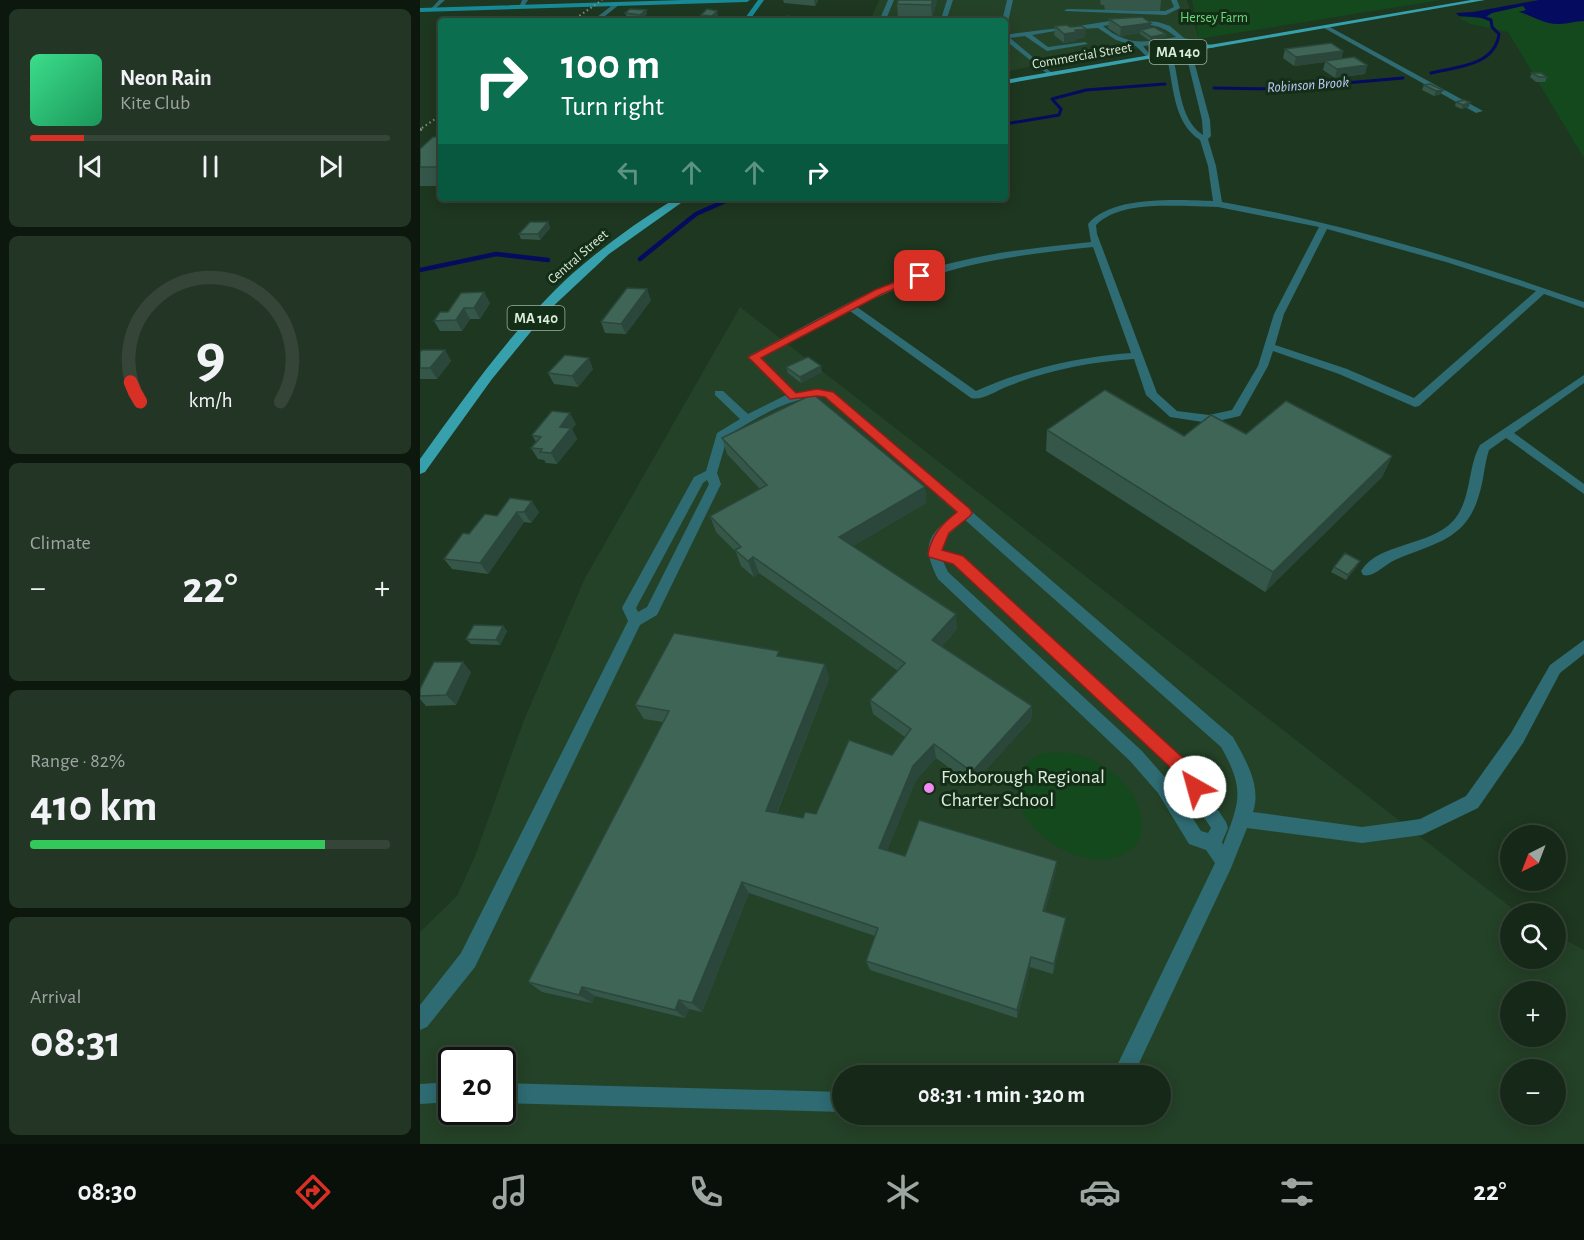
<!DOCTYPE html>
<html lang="en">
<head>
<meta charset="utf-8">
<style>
  :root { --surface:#162918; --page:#233525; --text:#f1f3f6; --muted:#9ea6a2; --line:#354537; --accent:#d93025 }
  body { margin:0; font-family:"Alegreya Sans",sans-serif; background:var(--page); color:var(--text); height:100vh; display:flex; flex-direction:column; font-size:22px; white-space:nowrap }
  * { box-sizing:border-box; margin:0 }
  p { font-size:20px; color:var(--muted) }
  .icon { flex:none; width:33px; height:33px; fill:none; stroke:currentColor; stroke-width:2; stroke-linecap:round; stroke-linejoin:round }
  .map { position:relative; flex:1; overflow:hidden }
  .side { display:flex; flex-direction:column; gap:9px; padding:9px; background:#0c170d; width:420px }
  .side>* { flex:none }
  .hud { position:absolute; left:18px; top:18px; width:570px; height:183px; border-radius:6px; box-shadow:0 3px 15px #0003,0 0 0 2px var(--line); background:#0b6e4f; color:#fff; overflow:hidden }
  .needle { width:39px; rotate:222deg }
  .tools { position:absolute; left:1080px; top:825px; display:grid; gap:12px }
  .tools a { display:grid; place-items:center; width:66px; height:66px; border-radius:50%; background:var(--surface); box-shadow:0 3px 15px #0003,0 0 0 2px var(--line); font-size:30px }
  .speed { position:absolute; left:18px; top:1047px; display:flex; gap:12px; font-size:30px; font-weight:700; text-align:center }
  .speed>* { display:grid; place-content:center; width:78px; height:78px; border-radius:50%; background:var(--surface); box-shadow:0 3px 15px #0003,0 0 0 2px var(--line); line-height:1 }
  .speed .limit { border:3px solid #111; border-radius:9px; background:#fff; color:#111 }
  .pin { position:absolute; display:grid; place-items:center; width:51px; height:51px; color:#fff; margin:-26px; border-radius:12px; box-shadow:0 3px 9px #0006 }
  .me { position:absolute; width:66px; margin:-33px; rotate:322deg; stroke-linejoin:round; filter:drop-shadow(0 0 4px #0008) }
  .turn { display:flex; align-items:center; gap:21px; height:126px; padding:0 24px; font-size:27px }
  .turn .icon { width:78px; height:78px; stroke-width:2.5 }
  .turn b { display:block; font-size:42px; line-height:51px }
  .lanes { display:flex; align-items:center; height:57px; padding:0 24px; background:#0003; justify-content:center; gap:30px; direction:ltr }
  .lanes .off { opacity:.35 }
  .big { font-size:45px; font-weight:600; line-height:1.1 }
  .side .tile { flex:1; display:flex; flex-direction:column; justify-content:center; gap:9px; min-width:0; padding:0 21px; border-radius:9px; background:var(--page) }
  .side .dial { align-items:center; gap:0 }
  .dial svg { height:156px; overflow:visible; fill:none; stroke:var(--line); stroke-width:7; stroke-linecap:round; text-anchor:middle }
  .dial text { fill:var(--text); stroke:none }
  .song { display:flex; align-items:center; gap:18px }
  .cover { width:72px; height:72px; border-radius:9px; background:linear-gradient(135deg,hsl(150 70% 55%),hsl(150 70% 35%)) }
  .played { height:6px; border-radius:3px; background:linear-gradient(90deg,var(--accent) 15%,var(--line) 15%) }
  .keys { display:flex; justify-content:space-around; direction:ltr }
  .heat { display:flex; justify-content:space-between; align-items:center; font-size:33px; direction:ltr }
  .charge { height:9px; border-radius:4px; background:linear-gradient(90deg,#34c759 82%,var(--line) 0) }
  .trip { position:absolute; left:412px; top:1065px; width:339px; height:60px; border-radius:30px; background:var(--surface); box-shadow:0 3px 15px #0003,0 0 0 2px var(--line); font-weight:600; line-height:60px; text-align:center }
  .tab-bar { display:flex; height:96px; justify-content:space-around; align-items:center; background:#09100a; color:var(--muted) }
  .tab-bar .icon { width:42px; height:42px }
  .tab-bar .selected { color:var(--accent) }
  .tab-bar b { font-size:27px; color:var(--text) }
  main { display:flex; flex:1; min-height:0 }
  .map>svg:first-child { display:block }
  .built { fill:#244227; fill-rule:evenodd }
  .green { fill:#14491e }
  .water { fill:#050c5f }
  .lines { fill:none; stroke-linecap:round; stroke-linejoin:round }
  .stream-far1 { stroke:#050c5f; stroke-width:3 }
  .stream { stroke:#050c5f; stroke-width:4.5 }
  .lane { fill:#2e6b72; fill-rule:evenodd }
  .secondary { fill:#168b97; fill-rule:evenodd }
  .primary { fill:#36a0ac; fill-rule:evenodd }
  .rail-far1 { stroke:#7c907d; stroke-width:2; stroke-dasharray:1.5 3; stroke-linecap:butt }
  .rail { stroke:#7c907d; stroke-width:3; stroke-dasharray:2 4; stroke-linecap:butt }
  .wall { fill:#355749 }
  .shaded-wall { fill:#2b473c }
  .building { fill:#3e6555; stroke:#2b473c; stroke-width:1.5 }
  .route { fill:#d93025; stroke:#8d1f18; stroke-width:1.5 }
  .poi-dot { fill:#f28af3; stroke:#142d17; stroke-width:2 }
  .labels { text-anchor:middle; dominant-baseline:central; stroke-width:6; stroke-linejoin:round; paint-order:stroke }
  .far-park-label { font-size:14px; fill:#6adb79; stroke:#142d17 }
  .far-street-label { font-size:14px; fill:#dbebdc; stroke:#142d17 }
  .shield { fill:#142d17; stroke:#9fb2a1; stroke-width:1.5 }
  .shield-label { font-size:15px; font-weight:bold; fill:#dbebdc }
  .far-water-label { font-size:15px; font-style:italic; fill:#bacefc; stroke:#142d17 }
  .near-poi-label { font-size:20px; fill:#dbebdc; stroke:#142d17; text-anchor:start }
</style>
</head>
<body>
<main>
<section class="side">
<div class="tile">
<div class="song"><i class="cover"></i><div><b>Neon Rain</b><p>Kite Club</p></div></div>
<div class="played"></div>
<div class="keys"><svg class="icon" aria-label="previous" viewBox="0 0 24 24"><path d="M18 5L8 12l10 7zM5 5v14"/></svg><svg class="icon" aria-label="pause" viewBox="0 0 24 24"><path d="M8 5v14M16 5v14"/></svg><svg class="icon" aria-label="next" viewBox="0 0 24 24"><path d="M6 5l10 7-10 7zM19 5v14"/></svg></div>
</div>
<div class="tile dial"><svg viewBox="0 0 100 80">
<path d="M14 69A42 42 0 1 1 86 69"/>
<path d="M14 69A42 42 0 0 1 9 59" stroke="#d93025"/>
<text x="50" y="56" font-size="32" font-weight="700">9</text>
<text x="50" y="72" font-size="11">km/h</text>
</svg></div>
<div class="tile"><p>Climate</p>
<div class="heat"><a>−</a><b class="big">22°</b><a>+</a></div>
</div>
<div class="tile"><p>Range · 82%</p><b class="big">410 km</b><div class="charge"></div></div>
<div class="tile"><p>Arrival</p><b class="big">08:31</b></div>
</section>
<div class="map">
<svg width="1164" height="1144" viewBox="0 0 1164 1144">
  <rect width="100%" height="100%" fill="#1e3720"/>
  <path class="built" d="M459,0H767L779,39L626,63L585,72V21H450Z
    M320,307L1098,913L1090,914V958H1136V935L1164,950V1144H0V932L37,896L55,856L104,720L165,578ZM1090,992H1136V1036H1090ZM32,1060H82V1112H32ZM1090,1070H1136V1114H1090ZM423,1076H741V1114H423Z"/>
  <path class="green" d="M772,0H1021L779,39Z
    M1127,0H1164V158L1088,32L1051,24L1039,18L1053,16L1064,18L1072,13Z
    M625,753C638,752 653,752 666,757C681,764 697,774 707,787C729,815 730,853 687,859C647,865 580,818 601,773C606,762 614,756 625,753Z"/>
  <path class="water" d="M1119,0H1164V21C1155,21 1148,24 1140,24C1124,25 1114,16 1099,12L1106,10L1103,6L1072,13L1064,18L1039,16L1036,13L1053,12Z"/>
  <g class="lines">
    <path class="stream-far1" d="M1011,73C1036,67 1075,66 1079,34L1072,27L1071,20L1058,15
      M794,88L857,89L983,78
      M585,124L639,115L641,109L632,99L666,90L745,84"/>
    <path class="stream" d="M220,259L276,214L312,198
      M0,270L76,254L128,260"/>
    <path class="lane" d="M19,0H25L14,10H10Z
      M102,0H108L103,8H99Z
      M468,0H474L467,17L521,19L527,0H533L526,21H459Z
      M587,0H593L588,22L585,24V21H582Z
      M751,0H757L760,8L746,15L644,11L647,9L745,11L754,7Z
      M195,3L200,4L179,21H172Z
      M700,19L738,22L750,26L764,38L796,46L793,48L759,40L723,46L732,57L729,59L716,46L696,40L678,28L641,30L612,35L628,47L665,42L668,44L627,51L605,36L590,38L632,73L630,76L585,40V35C623,29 662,27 700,19ZM700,23C721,24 739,22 756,37C726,42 708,47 683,26Z
      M904,26H908L1063,111L1056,113L904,28Z
      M768,48L771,50L790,120L791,136L788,139L796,166L802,202C926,224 1045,260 1164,302V308L1124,294L999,406L995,407L919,374L853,351L848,366L820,416L789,423L750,417L726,395L714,359C669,362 628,370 586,387C576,391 562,401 551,398L430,311L341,358L376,393L395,389L413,392L813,737C825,759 842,786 833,812L942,827L1000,819L1046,796L1091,733L1130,665L1164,640V654L1140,673L1103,743L1058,808L1002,835L942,843L827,828L811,868L713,1076H692L795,863L786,850L769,844L738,793L710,761L518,579C501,546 507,534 537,513L406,397C369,395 339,418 308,435L297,473L301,484L239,611L237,615L220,625L55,967L7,1027L0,1030V1005L41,953L208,621L202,608L204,604L274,477L286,471L297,433L320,419L295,395V391H303L328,414L366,395L330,359V355C385,327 438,294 495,274C552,254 612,248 671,242L668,224C692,195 758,200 793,201L788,166L780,140C752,122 754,84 746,54L749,52L752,54C760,80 758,119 783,135L782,120L765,50ZM769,206L798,207L899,227L854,314L838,366L812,410L789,415L757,411L737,393L677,234L676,225C699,203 740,206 769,206ZM907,229L1026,262L1116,291L994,398L927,369L855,345L864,314ZM673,247L711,353C656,357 606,369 556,391L437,307C518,266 584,256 673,247ZM287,480L289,484L227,607L218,612L216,608L283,483ZM545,520L801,747C825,789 820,802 803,845L802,842L808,828L806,822L764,759L543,556L521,550L525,538ZM523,561L533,564L752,769L791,828L788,833L781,831L750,783L722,751L528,572Z
      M1164,375V383L1094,433L1164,484V494L1086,438L1069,450C1064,465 1064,480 1059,495C1046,541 1013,543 975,560C965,564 954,578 943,575L941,571C959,542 1010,547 1034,520C1052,498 1047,469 1060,445Z
      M32,1082V1102L0,1104V1084Z
      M82,1083L423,1092V1112L82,1103Z"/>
    <path class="secondary" d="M263,0H330L327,2L0,12V8Z
      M338,0H344L329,21H323Z"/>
    <path class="primary" d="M1051,0H1065L585,84V80Z
      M256,198H268L189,254L127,312L72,379L5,472L0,474V459C47,394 94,327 153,273C185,245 220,220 256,198Z"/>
    <path class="rail-far1" d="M152,21L182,0
      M2,128L21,115"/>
    <path class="rail" d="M0,130L4,127"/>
  </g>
  <path class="wall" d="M363,0H398V1L395,6L364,3Z
    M478,0H517L512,18L478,17L477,4Z
    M680,0H741L740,11L685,10L684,5H681Z
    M226,10L227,14L221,19L207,17L205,13Z
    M281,15H298L293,20H282Z
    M689,19L731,23L730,28L746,34L745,39L730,41L720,34V33L700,36L688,28Z
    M635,26L650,27L665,37L657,39L656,41L644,43L634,35Z
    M865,49L923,51L921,59L947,65L945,74L915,78L903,70L905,62L874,66L863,58Z
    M1112,73L1127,77L1125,82H1116L1110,77Z
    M1010,84L1021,94L1014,96L1002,90L1004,85Z
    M1036,102L1049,107L1041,109L1035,106Z
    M21,137V186H0V149Z
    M124,198H147L144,201H125Z
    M128,222L130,228L120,240L101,239L99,234Z
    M231,300L206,334L185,333L181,322Z
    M70,303L60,319H50L42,331H20L14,321L28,312Z
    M25,350L31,361L17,379H0V352Z
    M366,367L402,372L381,383L368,373Z
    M173,369L158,387L134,384L128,373Z
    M156,424L152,429L157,439L137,464L126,463L124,460L118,459L111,448L116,442L112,435Z
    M627,430L764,436L826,434L972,456L962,477L845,592L626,451Z
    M302,438L505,487L506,503L433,546L537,629L522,646L612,706L611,720L552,785L516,758L496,780L467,850L485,856L637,861L635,873L625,911L646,918L633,974L610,967L597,1018L450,970L446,961L455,936L329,893L282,1012L269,1009L265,1018L175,996L172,1003L122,992L108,982L243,722L224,719L215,705L361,657L405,664L409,679L357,813L383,818L396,814L472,755L485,737L453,714L450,700L478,671L339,573L334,577L321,566L316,552L296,532L290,516L340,489L307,454Z
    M90,498L119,512L111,523L104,522L68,574L32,569L24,559L49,534L77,516Z
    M937,566L926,580L911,572L914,567Z
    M83,626L87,631L80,645L51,644L46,639Z
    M51,672L36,705L6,706L0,699V689Z"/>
  <path class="shaded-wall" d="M394,0H398L395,6Z
    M513,0H517L512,18L511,5Z
    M226,10L227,14L221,19L220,15Z
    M297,11L298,15L293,20L292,16Z
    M731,23L730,31L720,30V33L700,36L701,27Z
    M666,29L665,37L657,39L656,41L644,43V34L655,30Z
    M746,34L745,39L730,41L731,37Z
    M923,51L920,60L874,66L876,57Z
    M947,65L945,74L915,78L917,69Z
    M1023,90L1021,94L1014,96L1016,91Z
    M1050,102L1049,107L1041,109L1043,105Z
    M128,222L130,228L120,240L118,234Z
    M227,289L231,300L206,334L201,324Z
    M64,292L70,303L60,319L54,308Z
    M44,308L50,319L42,331L36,320Z
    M25,350L31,361L17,379L10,368Z
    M169,358L173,369L158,387L152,376Z
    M401,366L402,372L381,383L380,377Z
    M150,413L156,424L152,429L157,439L137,464L131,453L140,427Z
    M972,456L962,477L845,592L853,572Z
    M505,487L506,503L422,553L419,537Z
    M112,501L119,512L111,523L104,512Z
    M97,512L104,522L68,574L60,563Z
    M333,557L339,573L334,577L328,561Z
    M940,561L937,566L926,580L928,575Z
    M536,614L537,629L514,655L512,640Z
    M83,626L87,631L80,645L76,640Z
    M43,662L51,672L36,705L26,695Z
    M405,664L409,679L352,824L346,811Z
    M612,706L611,720L552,785V772Z
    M514,744L516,758L496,780L463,860L459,848L493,766Z
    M637,861L635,873L622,922L623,911Z
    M322,882L329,893L282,1012L272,1003Z
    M646,918L644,929L633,974L634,964Z
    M611,957L610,967L597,1018V1010Z
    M162,987L175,996L172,1003L159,995Z
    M259,1000L269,1009L265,1018L255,1010Z"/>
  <path class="building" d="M478,0H513L511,5L477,4Z
    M210,9L226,10L220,15L205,13Z
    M287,9L297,11L292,16L281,15Z
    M368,16L384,21L354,20Z
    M722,17L731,23L701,27L689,19Z
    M647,25L650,27L662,26L666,29L655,30L657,32L644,34L635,26Z
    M734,27L746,34L731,37L720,30Z
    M911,43L923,51L876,57L865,49Z
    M934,57L947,65L917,69L905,61Z
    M1112,73H1121L1127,77H1119Z
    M1010,84L1023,90L1016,91L1004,85Z
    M1044,100L1050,102L1043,105L1036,102Z
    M13,137H21V167H0V149Z
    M110,222H128L118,234H99Z
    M207,288L227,289L201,324L181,322Z
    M64,292L54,308H44L36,320L14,321L20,312H28L41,293Z
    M2,350H25L10,368H0V352Z
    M145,355L169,358L152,376L128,373Z
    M388,357L401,366L380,377L366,367Z
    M685,390L764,436L791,415L826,434L866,401L972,456L853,572L627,430Z
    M393,394L505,487L419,537L536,614L512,640L612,706L552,772L514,744L493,766L459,848L485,856L499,820L637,861L623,911L646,918L634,964L611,957L597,1010L446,961L458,928L322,882L272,1003L259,1000L255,1010L162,987L159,995L108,982L249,711L215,705L254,633L359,651L357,656L405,664L346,811L383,818L385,812L396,814L429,740L472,755L491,729L450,700L485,663L333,557L328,561L315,550L321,547L290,516L347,485L302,438Z
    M132,411L150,413L140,427L151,428L131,453L120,452L122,449L111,448L121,437L112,435Z
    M90,498L112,501L104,512H97L60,563L24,559L43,533L49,534L65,514L77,516Z
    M925,553L940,561L928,575L914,567Z
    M54,625L83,626L76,640L46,639Z
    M14,662H43L26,695L0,696V689Z"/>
  <path class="route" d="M496,274L505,276L462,294L341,358L376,393L397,389L413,392L550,509L552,513L550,516L529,533L522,550L543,556L764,759L783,787L781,792L775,794L769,792L752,769L533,564L509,557L508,554C512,534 522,524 537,512L405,397L397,396L370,399L328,357L455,290Z"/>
  <circle class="poi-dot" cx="509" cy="788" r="6"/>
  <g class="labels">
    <g class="far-park-label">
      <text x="794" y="18">Hersey Farm</text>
    </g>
    <g class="far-street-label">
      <text transform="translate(662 56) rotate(-10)">Commercial Street</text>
      <text transform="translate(158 257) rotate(-41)">Central Street</text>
    </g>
    <g class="shield">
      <rect x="729.5" y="40" width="57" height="24" rx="4.5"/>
      <rect x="87.5" y="306" width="57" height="24" rx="4.5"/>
    </g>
    <g class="shield-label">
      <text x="758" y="52">MA 140</text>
      <text x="116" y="318">MA 140</text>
    </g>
    <g class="far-water-label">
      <text transform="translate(888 85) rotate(-4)">Robinson Brook</text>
    </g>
    <g class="near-poi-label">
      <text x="521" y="777">Foxborough Regional<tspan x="521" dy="23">Charter School</tspan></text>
    </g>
  </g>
</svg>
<div class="tools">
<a><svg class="needle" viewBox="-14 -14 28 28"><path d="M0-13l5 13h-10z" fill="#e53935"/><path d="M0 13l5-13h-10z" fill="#9ea6a2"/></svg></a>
<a><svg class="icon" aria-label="search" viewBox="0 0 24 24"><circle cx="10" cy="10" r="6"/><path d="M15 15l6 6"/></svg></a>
<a>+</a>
<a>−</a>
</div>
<div class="speed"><div class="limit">20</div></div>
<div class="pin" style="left:500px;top:276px;background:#d93025"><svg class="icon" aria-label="arrive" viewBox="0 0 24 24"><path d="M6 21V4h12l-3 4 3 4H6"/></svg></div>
<svg class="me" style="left:775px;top:787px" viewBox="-20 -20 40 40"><circle r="19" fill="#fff"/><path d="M0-13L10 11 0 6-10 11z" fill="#d93025"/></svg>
<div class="trip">08:31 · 1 min · 320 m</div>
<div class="hud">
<div class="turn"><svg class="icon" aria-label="right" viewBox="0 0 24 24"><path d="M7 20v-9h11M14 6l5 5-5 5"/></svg><div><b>100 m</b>Turn right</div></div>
<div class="lanes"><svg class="icon off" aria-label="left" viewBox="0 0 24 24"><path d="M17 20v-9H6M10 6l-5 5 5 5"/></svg><svg class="icon off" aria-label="ahead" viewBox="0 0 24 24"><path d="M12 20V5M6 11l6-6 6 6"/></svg><svg class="icon off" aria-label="ahead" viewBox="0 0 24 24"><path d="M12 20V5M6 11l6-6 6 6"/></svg><svg class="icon" aria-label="right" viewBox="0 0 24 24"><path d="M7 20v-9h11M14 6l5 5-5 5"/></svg></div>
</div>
</div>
</main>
<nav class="tab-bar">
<b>08:30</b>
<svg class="icon selected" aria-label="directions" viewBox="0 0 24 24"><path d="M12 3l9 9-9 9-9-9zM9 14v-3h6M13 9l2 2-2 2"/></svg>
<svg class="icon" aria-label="music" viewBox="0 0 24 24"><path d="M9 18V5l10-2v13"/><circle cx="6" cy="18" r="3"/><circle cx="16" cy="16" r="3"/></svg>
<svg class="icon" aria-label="phone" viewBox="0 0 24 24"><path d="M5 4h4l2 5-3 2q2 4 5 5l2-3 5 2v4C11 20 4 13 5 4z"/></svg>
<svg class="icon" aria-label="climate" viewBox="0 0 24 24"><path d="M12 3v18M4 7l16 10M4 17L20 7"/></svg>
<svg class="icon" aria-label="car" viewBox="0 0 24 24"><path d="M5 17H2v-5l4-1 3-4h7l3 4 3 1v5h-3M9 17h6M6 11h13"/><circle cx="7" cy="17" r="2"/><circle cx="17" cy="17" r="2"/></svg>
<svg class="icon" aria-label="filters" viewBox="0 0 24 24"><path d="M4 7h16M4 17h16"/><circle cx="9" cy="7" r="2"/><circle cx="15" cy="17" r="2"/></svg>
<b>22°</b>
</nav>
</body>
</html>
